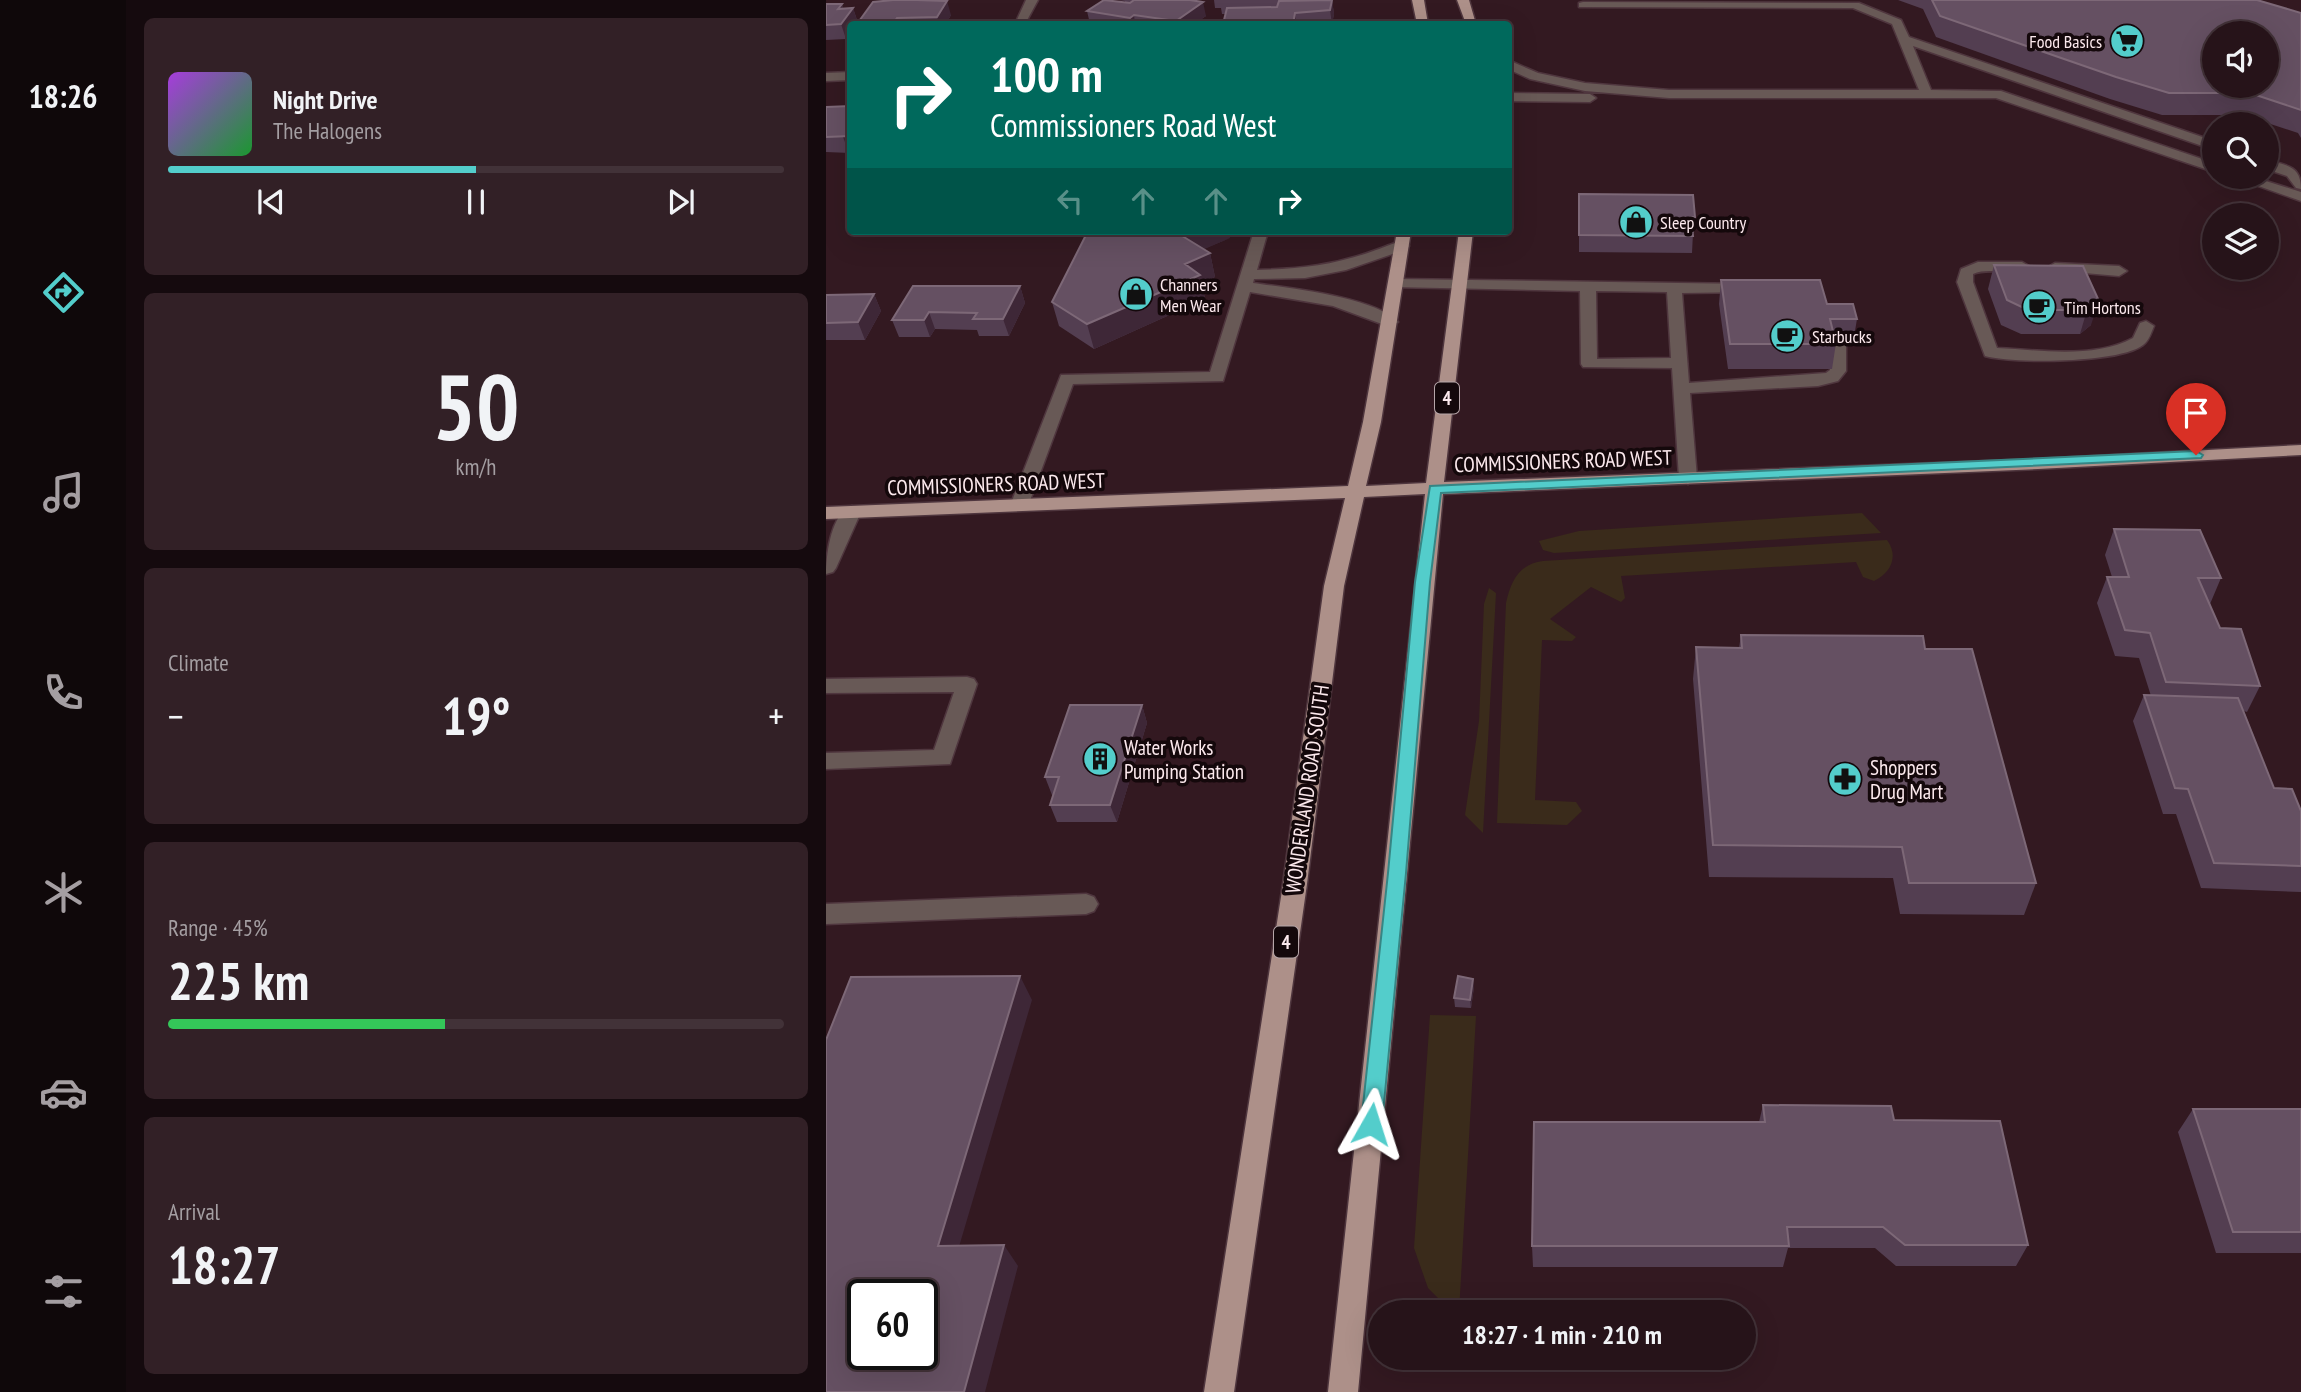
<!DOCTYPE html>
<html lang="en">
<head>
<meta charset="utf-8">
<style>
  :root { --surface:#261319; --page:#322026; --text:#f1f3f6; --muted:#a49ea2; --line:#423238; --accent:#53cdcb }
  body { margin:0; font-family:"PT Sans Narrow",sans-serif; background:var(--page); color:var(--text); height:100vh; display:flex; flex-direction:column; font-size:26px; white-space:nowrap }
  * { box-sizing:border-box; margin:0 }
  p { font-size:23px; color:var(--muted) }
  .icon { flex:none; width:38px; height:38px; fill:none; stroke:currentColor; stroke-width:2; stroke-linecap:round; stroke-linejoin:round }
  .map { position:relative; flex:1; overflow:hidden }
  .drawer { display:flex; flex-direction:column; gap:18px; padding:18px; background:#150a0e; width:700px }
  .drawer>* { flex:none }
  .guide { position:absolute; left:21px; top:21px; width:665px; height:214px; border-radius:7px; box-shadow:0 7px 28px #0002,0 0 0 2px var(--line); background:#00695c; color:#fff; overflow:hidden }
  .buttons { position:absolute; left:1376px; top:21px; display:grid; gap:14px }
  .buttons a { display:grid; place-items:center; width:77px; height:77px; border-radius:50%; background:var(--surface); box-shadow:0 7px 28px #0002,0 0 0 2px var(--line); font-size:35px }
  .speed { position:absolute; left:21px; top:1279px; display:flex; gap:14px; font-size:35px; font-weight:700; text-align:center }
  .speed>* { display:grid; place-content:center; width:91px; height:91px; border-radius:50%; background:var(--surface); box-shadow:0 7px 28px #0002,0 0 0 2px var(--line); line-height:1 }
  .speed .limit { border:4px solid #111; border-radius:10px; background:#fff; color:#111 }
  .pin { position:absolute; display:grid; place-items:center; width:60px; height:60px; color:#fff; margin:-72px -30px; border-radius:50% 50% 50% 0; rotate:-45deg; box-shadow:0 0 7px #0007 }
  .pin .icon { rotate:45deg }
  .me { position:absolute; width:77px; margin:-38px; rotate:6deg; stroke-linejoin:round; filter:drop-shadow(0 0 5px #0008) }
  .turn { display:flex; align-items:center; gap:24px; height:147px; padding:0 28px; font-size:32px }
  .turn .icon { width:91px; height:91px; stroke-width:2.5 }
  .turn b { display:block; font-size:49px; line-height:60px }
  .lanes { display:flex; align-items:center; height:66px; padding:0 28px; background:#0003; justify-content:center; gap:35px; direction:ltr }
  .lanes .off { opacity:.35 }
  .big { font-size:52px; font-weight:700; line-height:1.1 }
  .drawer .tile { flex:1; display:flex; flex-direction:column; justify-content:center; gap:10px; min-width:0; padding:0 24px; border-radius:10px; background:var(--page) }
  .drawer .dial { align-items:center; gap:0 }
  .dial b { font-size:91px; line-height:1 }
  .song { display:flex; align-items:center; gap:21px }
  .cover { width:84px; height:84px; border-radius:10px; background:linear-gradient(135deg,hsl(280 70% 55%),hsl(130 70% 35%)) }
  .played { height:7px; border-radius:4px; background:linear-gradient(90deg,var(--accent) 50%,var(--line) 50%) }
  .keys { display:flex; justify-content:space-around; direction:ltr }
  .heat { display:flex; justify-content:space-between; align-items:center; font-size:38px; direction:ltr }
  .charge { height:10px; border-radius:5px; background:linear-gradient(90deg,#34c759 45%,var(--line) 0) }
  .trip { position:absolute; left:542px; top:1300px; width:388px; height:70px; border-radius:35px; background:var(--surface); box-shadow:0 7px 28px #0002,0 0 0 2px var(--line); font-weight:700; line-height:70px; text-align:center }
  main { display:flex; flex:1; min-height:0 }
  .dock { display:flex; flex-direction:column; width:126px; justify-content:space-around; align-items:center; background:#0f080a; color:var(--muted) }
  .dock .icon { width:49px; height:49px }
  .dock .active { color:var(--accent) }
  .dock b { font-size:32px; color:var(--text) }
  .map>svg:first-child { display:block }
  .green { fill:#3a2b1b }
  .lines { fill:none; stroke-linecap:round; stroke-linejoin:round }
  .minor-casing { stroke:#4f363e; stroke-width:3 }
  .major-casing { stroke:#4f363e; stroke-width:3 }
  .minor { fill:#685956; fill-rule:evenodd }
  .major { fill:#ad9089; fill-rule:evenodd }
  .wall { fill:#533e51 }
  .shaded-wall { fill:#3e2737 }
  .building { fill:#655062; stroke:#7d6877; stroke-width:2; fill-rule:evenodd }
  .route { fill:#53cdcb; stroke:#368584; stroke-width:2 }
  .labels { text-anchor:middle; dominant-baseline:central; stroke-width:7; stroke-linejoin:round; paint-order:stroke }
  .far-poi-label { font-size:18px; fill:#fce9ed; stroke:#14080b; text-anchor:start }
  .shield { fill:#14080b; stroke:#b6a6a9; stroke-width:2 }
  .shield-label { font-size:19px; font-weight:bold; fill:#fce9ed }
  .street-label { font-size:21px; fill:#fce9ed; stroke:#14080b }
  .poi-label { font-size:21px; fill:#fce9ed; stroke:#14080b; text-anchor:start }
</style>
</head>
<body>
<main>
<nav class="dock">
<b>18:26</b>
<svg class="icon active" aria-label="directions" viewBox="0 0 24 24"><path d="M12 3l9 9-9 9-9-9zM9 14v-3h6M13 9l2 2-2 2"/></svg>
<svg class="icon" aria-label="music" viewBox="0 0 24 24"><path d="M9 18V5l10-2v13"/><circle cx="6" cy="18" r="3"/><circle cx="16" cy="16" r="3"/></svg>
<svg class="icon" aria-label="phone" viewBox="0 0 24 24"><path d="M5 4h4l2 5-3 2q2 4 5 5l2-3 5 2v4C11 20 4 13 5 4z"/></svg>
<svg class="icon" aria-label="climate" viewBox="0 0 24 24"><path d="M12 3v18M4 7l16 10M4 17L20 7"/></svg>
<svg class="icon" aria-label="car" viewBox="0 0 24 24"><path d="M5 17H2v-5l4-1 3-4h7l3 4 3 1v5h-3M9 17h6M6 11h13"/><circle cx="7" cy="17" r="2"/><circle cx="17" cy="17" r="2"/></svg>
<svg class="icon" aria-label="filters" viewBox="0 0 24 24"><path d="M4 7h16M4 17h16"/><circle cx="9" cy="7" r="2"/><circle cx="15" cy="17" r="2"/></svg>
</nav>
<section class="drawer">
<div class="tile">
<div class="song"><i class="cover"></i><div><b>Night Drive</b><p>The Halogens</p></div></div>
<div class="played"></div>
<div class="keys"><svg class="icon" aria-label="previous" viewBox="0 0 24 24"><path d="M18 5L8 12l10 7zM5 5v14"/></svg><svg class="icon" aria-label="pause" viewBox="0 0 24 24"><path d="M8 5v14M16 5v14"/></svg><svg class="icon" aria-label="next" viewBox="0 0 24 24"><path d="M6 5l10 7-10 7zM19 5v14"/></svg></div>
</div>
<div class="tile dial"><b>50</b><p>km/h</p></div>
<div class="tile"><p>Climate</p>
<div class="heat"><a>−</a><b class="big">19°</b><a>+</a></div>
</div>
<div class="tile"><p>Range · 45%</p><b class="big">225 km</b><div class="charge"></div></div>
<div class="tile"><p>Arrival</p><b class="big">18:27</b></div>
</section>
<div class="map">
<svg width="1475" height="1392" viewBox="0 0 1475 1392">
  <rect width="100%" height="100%" fill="#331921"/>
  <path class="green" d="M1036,513L1055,533L728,553L717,550L713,541L753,531Z
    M1061,540C1073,556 1065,573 1048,581L1037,577L1030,562L795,576L799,598L795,602L765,587L724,619L750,637L746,641L716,640L709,800L750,802L756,811L741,825L671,823L680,603C685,581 693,564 717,561Z
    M663,588L670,593L657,833L639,815L653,721L658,604Z
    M604,1015L650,1016L633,1312L622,1308L602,1288L588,1248Z"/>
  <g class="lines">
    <g class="minor-casing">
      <path id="minor" d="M200,0H212L199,24H189Z
        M757,2L1033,3L1075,20L1083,37L1388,141V150L1087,46L1105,90L1175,91L1388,163V172L1170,98H843L759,91L704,79L682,69V60L712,73L759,83L843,90H1093L1066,24L1027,8L753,7V3Z
        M24,72V80L0,81V73Z
        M682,93L764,94L770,98L764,102L682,101Z
        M1440,160C1461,165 1475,166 1475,189L1470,188L1461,176L1440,169Z
        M1407,177H1427L1475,192V201Z
        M428,231H442L431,270C473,269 510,265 550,250C560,247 571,240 581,243L583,246L581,249L520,270L479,278L428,279L427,283C461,288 549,297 572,322L564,327L507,306L424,292L397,381L247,384L202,506L199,510H187L184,506L235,375L384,372Z
        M1152,262H1196L1203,266C1190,278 1164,266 1147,274V282L1171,348C1214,350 1268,359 1307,338L1314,323L1320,321L1328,326C1325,333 1323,341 1317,345C1294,363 1188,364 1159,356L1131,282L1135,269Z
        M1229,263L1293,266L1301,271L1293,276L1224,270L1222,267Z
        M571,279L922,284L930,289L927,292L856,293L863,383L1000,373L1004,370V345L1012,340L1020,345V371L1012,381L992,386L864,393L871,478L862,484L853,478L846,368L757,367L755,364L754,291L566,287L563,284ZM770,291L841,292L845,358L771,359Z
        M26,506L35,512L10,568L7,572L0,574C0,556 5,512 26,506Z
        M141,677L148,679L151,684L124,764L0,769V753L108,750L128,692L0,693V679Z
        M260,894L268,897L272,904L268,911L260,914L0,924V904Z"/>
    </g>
    <g class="major-casing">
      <path id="major" d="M586,0H598L602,24H591Z
        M631,0H643L650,24H640Z
        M571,231H585L555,422L540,486L600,483L633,231H647L618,482L1212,459L1475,445V455L1212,469L617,494L532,1392H502L599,494L538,497L518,586L481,884L408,1392H378L457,884L498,586L519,498L0,519V507L522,486L537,422Z"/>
    </g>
    <use href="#minor" class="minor"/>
    <use href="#major" class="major"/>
  </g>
  <path class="wall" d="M292,0H364L380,16L368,24H264L261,11L299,2V1Z
    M388,0H506L508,14L506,24H397L400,14H396L395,8H389Z
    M1072,0H1431L1475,13V138L1472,133L1417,115H1336L1284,99L1110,37L1097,9Z
    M47,2L125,15L120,24H24V33L20,39L0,40V4H16L17,8H27L32,23Z
    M24,106V153L0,152V107Z
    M753,194L869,217L868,233H867L866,253L753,252Z
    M404,238L377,249L384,253L389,277L376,283L379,299L268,349L233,326L226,302Z
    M1168,265L1257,266L1265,325L1254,334H1195L1175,325L1162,289Z
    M895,280L1031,319L1027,343H1010L1006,369H902L893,304Z
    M194,286L199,303L183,336H153L151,330L109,329L104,337H73L66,320Z
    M48,294L55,311L39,340H0V295Z
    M1288,529L1395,578L1384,604L1394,628L1434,686L1421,712L1418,711L1448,788L1475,811V892L1375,888L1350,814H1337L1307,721L1318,695L1325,696L1313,658L1289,656L1271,603L1281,577H1286L1279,555Z
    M915,635L1099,649L1210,883L1198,915L1074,914L1067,878L883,877L867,679L870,647L913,648Z
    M316,705L321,723L291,822H231L224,805L227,795H226L219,777Z
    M648,987L645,1008L629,1007L628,998Z
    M937,1105L1068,1120L1202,1245L1190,1266H1070L1049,1248H962L957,1267H707L706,1246L933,1122Z
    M1367,1109H1475V1253H1390L1352,1132Z"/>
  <path class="shaded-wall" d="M506,0L508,14L506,24L504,10Z
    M121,1L125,15L120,24H113L111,17Z
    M377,2L380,16L368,24H351L350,21Z
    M16,4L20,17L27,8L32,23L31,24H24V33L20,39L15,24L12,9Z
    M469,13L470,24H467Z
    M308,15L309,24H305L304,18Z
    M71,18L73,24H67Z
    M24,136V153H23L17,137Z
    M360,231H403L404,238L358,258L353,234Z
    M384,253L389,277L376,283L379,299L268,349L261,324L359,264Z
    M194,286L199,303L183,336L177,319Z
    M48,294L55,311L39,340L32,322Z
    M1273,301L1265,325L1254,334L1261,310Z
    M103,312L109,329L104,337L98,320Z
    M316,705L321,723L291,822L284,805Z
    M194,976L206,1000L127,1267L112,1246Z
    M647,979L648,987L645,1008L644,1000Z
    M178,1245L192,1266L159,1392H138Z"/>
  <path class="building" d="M67,0H90L121,1L111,17L71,18L67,24H31L47,2Z
    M278,0L304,3L308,0H364L377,2L350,21L308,15L304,18L261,11Z
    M506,0L504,10L469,13L467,24H397L401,8L451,7L453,1Z
    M1106,0H1431L1475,13V110L1424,93H1343L1290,77L1114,16ZM1388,33H1440V86H1388Z
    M0,4H16L12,9L27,8L15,24L0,25Z
    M24,106V136L0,137V107Z
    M753,194L867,195L869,217H865L867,236L753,235Z
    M262,231H360L353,234L384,253L359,264L374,275L261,324L226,302Z
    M1168,265L1257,266L1273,301L1261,310H1202L1181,300Z
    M895,280H994L1001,304H1027L1031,319H1004L1010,344H904Z
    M87,286H194L177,319H147L151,313L103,312L98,320H66Z
    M48,294L32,322L0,323V295Z
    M1288,529L1374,530L1395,578H1372L1394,628L1415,629L1434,686L1340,682L1324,633L1299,630L1281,577H1303Z
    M915,635L1097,636L1099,649H1146L1210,883H1083L1076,847L887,845L870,647L916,648Z
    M1318,695L1412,698L1448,788L1466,789L1475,811V866L1388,863L1362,789L1349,788Z
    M244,705H316L284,805H224L233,777H219Z
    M194,976L112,1246L178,1245L138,1392H0V1040L25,977ZM37,1295H96V1354H37Z
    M632,976L647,979L644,1000L628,998Z
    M937,1105L1065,1106L1068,1120L1174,1121L1202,1245H1079L1057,1227H961L963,1246H706L708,1122H939Z
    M1367,1109H1475V1232H1407Z"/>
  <path class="route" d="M1370,451L1377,455L1375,458L615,493L604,582L580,873L556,1124L553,1130L545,1133L538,1130L535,1124L562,873L589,582L604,486Z"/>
  <defs>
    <g id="supermarket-disc" transform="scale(1.75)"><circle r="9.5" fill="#53cdcb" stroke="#14080b"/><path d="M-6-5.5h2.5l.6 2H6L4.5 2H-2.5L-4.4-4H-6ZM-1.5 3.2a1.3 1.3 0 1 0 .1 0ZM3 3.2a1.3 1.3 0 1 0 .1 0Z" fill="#111"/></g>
    <g id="shop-disc" transform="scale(1.75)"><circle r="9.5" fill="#53cdcb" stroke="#14080b"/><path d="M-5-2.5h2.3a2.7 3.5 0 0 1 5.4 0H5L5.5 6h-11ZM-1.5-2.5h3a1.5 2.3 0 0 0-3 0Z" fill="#111"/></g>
    <g id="cafe-disc" transform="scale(1.75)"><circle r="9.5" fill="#53cdcb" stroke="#14080b"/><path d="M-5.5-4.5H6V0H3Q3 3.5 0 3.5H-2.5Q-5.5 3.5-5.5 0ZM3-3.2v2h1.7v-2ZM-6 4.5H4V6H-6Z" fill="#111"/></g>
    <g id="building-disc" transform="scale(1.75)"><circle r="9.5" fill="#53cdcb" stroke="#14080b"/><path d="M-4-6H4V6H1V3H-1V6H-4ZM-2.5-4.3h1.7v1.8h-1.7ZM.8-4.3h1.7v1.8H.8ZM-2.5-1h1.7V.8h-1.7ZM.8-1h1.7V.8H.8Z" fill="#111"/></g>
    <g id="pharmacy-disc" transform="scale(1.75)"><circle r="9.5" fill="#53cdcb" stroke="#14080b"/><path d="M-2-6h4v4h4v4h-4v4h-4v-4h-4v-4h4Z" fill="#111"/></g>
  </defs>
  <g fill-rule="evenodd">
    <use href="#supermarket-disc" x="1301" y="41"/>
    <use href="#shop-disc" x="810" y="222"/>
    <use href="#shop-disc" x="310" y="294"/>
    <use href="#cafe-disc" x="1213" y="307"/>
    <use href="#cafe-disc" x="961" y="336"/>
    <use href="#building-disc" x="274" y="759"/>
    <use href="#pharmacy-disc" x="1019" y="779"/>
  </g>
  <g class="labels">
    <g class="far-poi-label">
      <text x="1276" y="41" text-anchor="end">Food Basics</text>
      <text x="834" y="222">Sleep Country</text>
      <text x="334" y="284">Channers<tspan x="334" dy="21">Men Wear</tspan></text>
      <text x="1238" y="307">Tim Hortons</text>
      <text x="986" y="336">Starbucks</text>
    </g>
    <g class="shield">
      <rect x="609" y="382.5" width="24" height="31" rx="5"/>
      <rect x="448" y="926.5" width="24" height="31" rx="5"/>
    </g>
    <g class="shield-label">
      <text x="621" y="398">4</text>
      <text x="460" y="942">4</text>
    </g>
    <g class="street-label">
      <text transform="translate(737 461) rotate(-2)">COMMISSIONERS ROAD WEST</text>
      <text transform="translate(170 484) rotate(-2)">COMMISSIONERS ROAD WEST</text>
      <text transform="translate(481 789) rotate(-82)">WONDERLAND ROAD SOUTH</text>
    </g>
    <g class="poi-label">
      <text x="298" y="747">Water Works<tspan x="298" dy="24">Pumping Station</tspan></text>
      <text x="1044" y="767">Shoppers<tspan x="1044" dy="24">Drug Mart</tspan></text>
    </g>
  </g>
</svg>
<div class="buttons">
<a><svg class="icon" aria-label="sound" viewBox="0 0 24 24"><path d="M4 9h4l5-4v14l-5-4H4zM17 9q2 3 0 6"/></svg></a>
<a><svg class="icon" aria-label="search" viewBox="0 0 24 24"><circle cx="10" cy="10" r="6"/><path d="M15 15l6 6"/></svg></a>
<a><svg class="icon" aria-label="layers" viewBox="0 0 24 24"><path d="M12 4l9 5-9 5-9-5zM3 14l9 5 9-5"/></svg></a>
</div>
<div class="speed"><div class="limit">60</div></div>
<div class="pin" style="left:1370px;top:455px;background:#d93025"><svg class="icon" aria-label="arrive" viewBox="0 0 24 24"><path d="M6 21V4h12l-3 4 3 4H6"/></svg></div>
<svg class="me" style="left:545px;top:1124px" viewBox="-20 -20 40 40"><path d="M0-17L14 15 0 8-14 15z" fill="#53cdcb" stroke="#fff" stroke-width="4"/></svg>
<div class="trip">18:27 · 1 min · 210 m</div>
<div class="guide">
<div class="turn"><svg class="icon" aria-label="right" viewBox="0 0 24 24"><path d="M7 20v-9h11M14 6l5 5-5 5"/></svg><div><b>100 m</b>Commissioners Road West</div></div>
<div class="lanes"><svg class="icon off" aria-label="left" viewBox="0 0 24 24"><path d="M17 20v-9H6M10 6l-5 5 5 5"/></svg><svg class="icon off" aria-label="ahead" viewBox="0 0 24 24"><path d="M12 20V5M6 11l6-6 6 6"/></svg><svg class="icon off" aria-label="ahead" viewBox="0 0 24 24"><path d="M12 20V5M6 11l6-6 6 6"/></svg><svg class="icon" aria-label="right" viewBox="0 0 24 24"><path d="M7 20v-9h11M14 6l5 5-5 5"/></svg></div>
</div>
</div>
</main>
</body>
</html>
